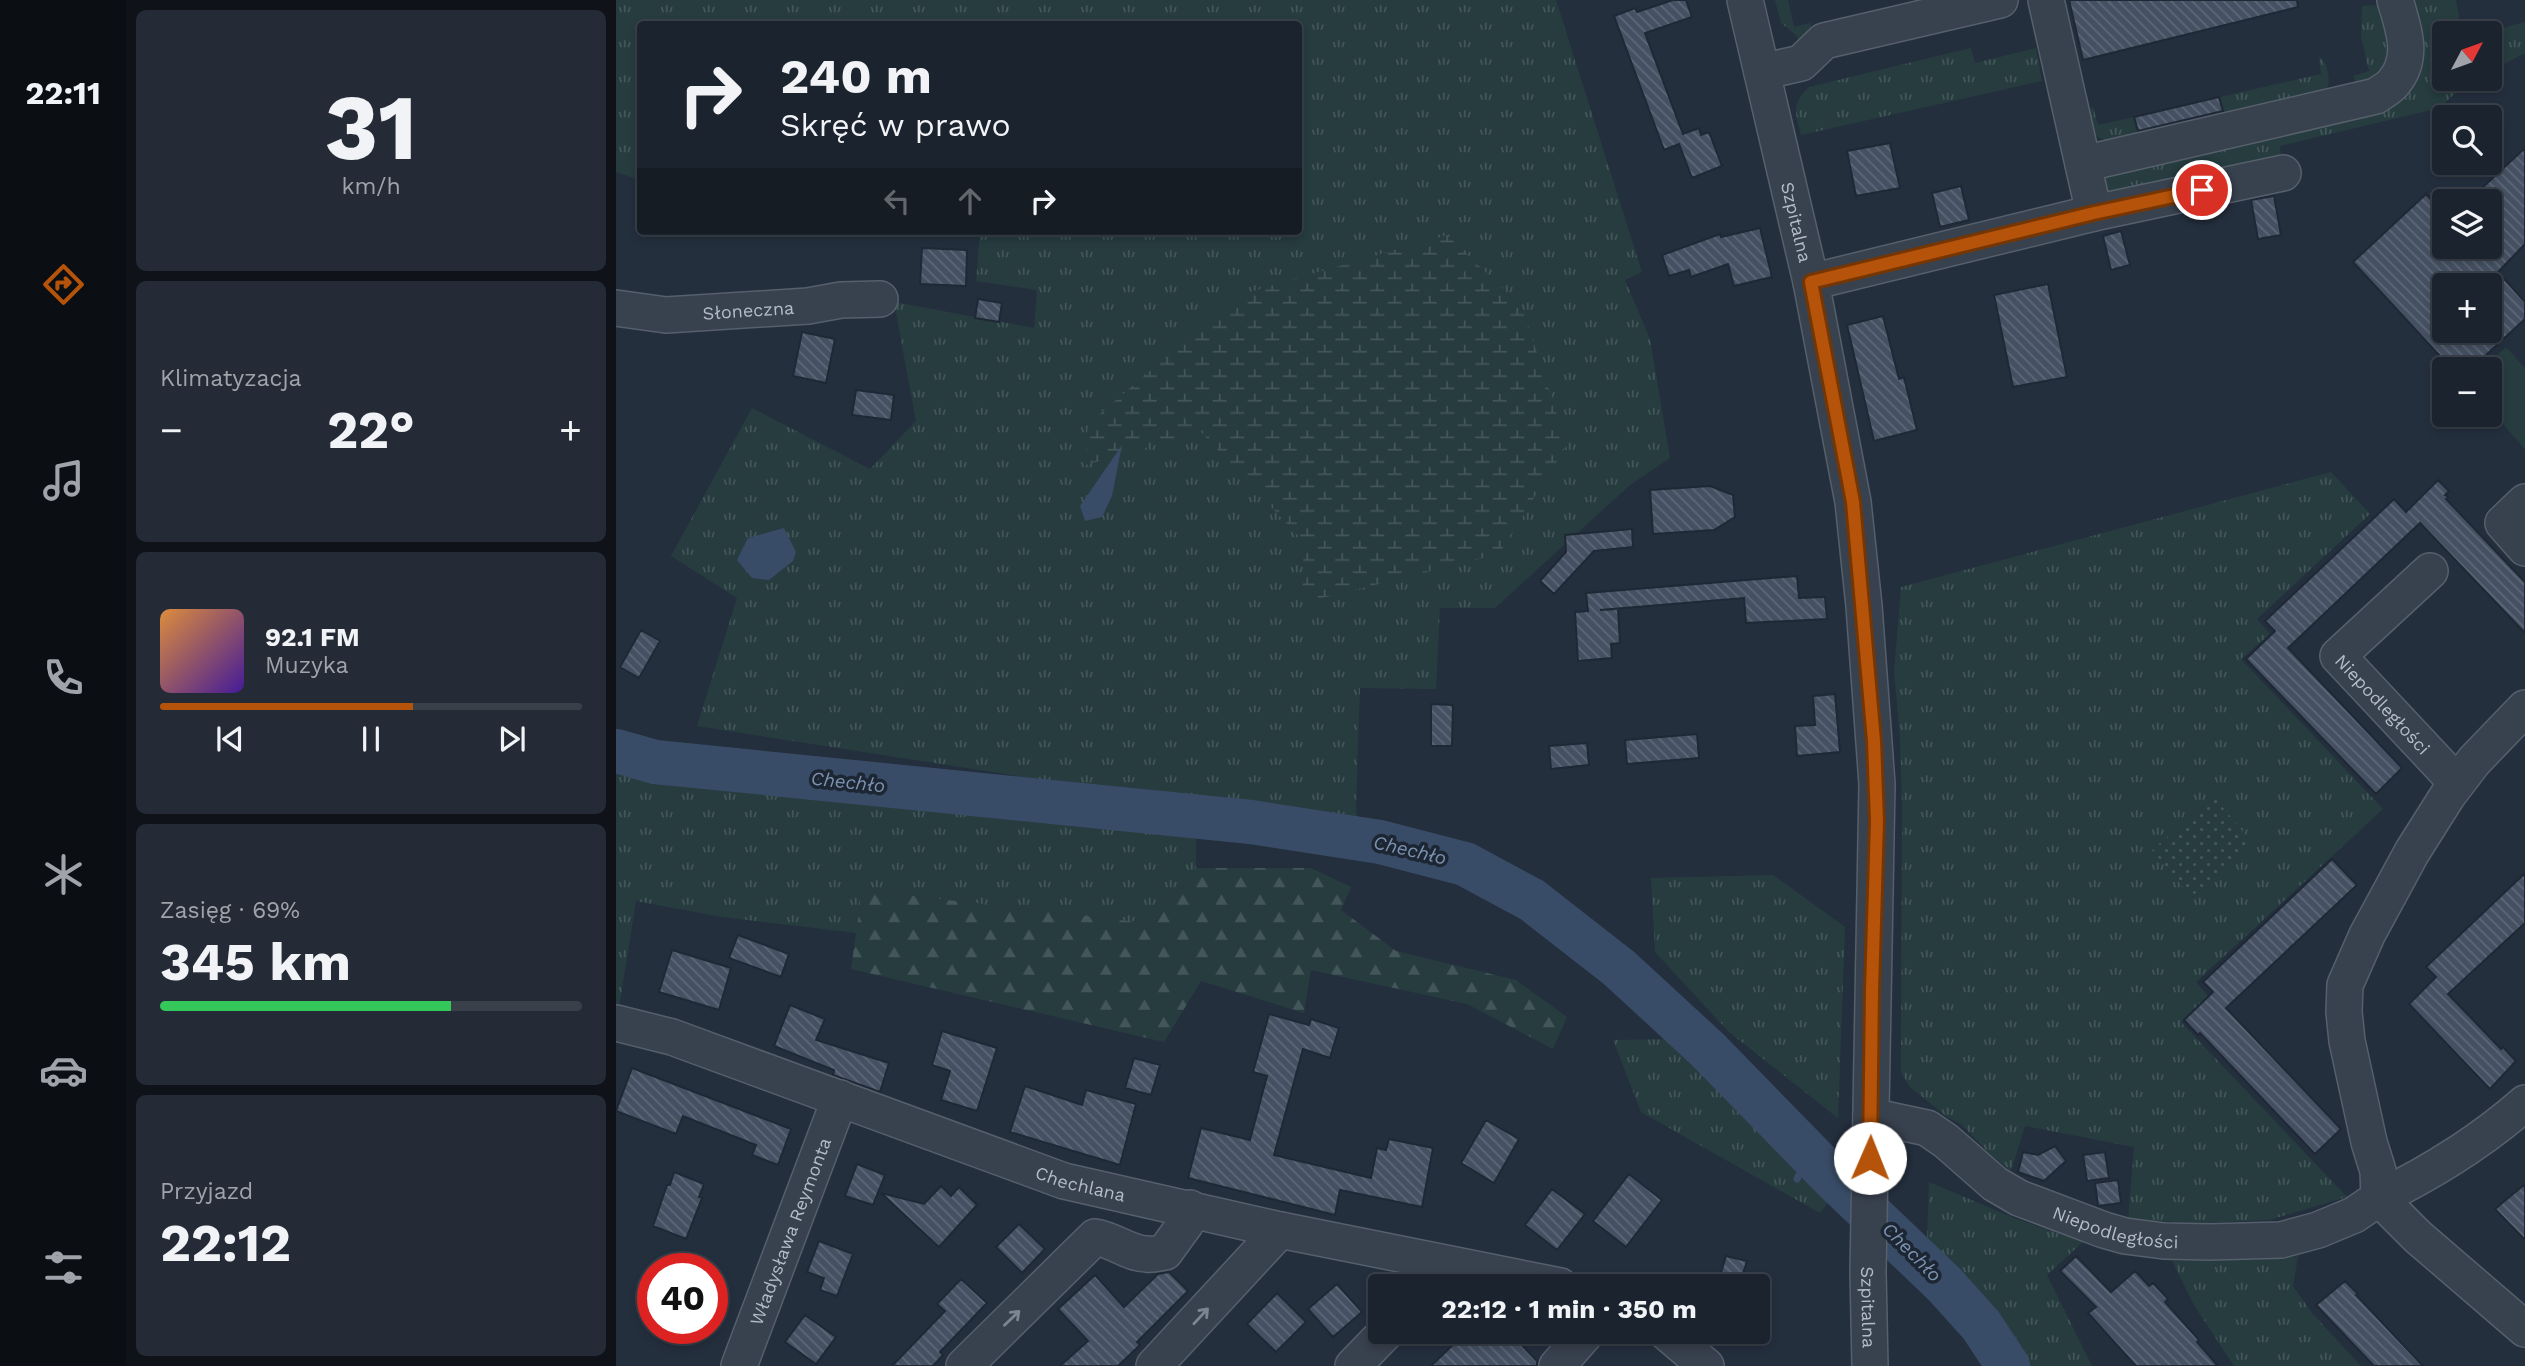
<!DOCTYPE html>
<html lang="pl">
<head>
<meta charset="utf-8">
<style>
  :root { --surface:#1b232e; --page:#242b36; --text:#f1f3f6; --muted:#a0a4aa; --line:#39404a; --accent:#b45309 }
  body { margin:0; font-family:"Work Sans",sans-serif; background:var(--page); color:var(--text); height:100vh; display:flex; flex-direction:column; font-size:26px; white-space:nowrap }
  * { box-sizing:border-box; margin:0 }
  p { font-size:23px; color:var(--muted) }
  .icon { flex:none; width:38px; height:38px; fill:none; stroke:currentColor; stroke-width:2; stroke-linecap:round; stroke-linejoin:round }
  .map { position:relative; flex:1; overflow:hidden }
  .drawer { display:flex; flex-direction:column; gap:10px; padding:10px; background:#0f1319; width:490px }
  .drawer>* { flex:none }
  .banner { position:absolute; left:21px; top:21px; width:665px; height:214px; border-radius:7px; box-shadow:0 4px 10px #0003,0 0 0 2px var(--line); background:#1b232e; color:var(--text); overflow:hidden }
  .needle { width:46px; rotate:49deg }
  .controls { position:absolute; left:1816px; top:21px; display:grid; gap:14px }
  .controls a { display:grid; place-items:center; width:70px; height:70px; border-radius:7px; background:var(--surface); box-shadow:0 4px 10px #0003,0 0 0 2px var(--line); font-size:35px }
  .speed { position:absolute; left:21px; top:1253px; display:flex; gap:14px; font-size:35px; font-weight:700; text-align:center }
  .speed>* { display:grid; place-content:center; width:91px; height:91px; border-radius:50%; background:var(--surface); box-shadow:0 4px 10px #0003,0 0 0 2px var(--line); line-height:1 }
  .speed .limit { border:10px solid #d22; background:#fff; color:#111 }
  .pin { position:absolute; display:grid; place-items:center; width:60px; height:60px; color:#fff; margin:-30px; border:4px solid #fff; border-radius:50%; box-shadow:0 2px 7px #0007 }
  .me { position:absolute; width:77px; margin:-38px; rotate:1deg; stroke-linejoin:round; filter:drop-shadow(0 0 5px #0008) }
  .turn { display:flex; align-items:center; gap:24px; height:147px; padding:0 28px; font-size:32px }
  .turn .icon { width:91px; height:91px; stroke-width:2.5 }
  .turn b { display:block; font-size:49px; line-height:60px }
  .lanes { display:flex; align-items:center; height:66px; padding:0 28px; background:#0003; justify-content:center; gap:35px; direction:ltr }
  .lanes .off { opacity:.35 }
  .big { font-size:52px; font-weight:700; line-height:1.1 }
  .drawer .card { flex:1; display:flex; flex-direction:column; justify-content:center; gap:10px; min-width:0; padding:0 24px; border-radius:10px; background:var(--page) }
  .drawer .dial { align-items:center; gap:0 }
  .dial b { font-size:91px; line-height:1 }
  .song { display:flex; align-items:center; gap:21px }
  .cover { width:84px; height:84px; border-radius:10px; background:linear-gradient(135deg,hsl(30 70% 55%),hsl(260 70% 35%)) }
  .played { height:7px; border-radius:4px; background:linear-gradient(90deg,var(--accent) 60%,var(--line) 60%) }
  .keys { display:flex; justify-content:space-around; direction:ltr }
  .heat { display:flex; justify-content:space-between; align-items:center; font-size:38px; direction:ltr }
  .charge { height:10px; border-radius:5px; background:linear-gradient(90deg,#34c759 69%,var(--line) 0) }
  .trip { position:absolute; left:752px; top:1274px; width:402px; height:70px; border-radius:7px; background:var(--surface); box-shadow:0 4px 10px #0003,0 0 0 2px var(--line); font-weight:700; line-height:70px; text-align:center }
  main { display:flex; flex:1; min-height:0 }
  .tab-bar { display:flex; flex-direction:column; width:126px; justify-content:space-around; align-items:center; background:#0b0e12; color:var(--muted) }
  .tab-bar .icon { width:49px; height:49px }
  .tab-bar .selected { color:var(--accent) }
  .tab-bar b { font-size:32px; color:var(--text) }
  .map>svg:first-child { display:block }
  .grass { fill:url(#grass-tufts) }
  .forest { fill:url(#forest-firs) }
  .wetland { fill:url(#wetland-marsh) }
  .park { fill:url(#park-dots) }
  .garden { fill:#263c3f }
  .water { fill:#394c67 }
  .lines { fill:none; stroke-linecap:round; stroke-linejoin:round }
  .stream { stroke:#394c67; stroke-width:7 }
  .river { stroke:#394c67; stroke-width:44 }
  .building { fill:url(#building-back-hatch); stroke:#1f2835; stroke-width:2; fill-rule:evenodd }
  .minor-casing { stroke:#565f6c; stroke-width:38 }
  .minor { stroke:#38414e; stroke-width:35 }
  .oneway { stroke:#7c8592 }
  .route-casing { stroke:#753606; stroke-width:18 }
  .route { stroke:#b45309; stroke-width:12 }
  .labels { text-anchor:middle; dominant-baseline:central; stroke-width:7; stroke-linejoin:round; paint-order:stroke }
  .street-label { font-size:18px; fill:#b4bcc9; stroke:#1d2633 }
  .water-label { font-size:19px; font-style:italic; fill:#7c92b1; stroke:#1d2633 }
</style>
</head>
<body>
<main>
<nav class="tab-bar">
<b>22:11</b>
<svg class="icon selected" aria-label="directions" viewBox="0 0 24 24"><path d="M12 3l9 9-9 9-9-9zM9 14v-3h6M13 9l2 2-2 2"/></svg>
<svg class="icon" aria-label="music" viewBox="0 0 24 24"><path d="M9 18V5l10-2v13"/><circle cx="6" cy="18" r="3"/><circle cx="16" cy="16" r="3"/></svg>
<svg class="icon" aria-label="phone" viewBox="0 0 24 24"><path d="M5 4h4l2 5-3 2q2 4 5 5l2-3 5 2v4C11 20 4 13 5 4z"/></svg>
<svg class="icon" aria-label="climate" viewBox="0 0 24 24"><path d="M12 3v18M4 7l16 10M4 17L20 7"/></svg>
<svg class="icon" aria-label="car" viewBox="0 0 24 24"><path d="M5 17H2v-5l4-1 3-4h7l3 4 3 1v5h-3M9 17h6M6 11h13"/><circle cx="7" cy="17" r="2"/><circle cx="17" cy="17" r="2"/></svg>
<svg class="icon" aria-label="filters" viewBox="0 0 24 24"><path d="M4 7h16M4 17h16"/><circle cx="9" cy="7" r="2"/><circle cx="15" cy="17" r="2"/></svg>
</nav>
<section class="drawer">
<div class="card dial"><b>31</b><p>km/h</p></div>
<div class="card"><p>Klimatyzacja</p>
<div class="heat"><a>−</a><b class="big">22°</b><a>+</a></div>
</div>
<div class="card">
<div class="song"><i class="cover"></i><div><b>92.1 FM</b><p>Muzyka</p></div></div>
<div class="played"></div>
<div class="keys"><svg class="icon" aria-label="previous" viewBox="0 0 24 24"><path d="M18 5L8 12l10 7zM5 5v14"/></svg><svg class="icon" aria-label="pause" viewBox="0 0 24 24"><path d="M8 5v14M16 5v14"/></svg><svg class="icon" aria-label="next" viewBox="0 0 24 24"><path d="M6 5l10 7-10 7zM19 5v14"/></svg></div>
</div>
<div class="card"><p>Zasięg · 69%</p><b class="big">345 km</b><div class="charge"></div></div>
<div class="card"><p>Przyjazd</p><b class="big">22:12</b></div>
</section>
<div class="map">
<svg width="1909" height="1366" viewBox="0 0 1909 1366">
  <defs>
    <pattern id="grass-tufts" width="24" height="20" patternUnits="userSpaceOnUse" patternTransform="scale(1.75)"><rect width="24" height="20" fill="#263c3f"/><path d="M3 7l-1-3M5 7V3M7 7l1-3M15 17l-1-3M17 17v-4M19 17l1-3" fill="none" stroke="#435659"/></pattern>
    <pattern id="forest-firs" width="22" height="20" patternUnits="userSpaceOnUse" patternTransform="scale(1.75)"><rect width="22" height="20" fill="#263c3f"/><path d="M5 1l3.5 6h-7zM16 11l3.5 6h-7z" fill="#435659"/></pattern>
    <pattern id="wetland-marsh" width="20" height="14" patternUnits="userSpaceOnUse" patternTransform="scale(1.75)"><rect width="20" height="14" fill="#263c3f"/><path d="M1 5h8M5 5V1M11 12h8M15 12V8" fill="none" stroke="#435659"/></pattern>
    <pattern id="park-dots" width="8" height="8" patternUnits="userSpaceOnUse" patternTransform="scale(1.75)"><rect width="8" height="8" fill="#263c3f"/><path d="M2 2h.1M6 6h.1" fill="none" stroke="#435659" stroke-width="1.8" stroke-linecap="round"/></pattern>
    <pattern id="building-back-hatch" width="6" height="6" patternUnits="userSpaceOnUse" patternTransform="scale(1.75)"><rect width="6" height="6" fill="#455162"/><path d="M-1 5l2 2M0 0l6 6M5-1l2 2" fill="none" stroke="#5d6877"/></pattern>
  </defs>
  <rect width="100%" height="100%" fill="#242f3e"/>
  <path class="grass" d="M0,0H940L1026,272L1009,280L1034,339L1054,458L1014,485L879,608H824L820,689L744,688L740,807L742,829L81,726L121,598L55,556L136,408L254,469L300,421L278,302L418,328L421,290L360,281L364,231H682V24H24V180L0,172Z
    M1159,0H1172L1178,27L1195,23V33L1184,46L1181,36L1165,23Z
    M1799,0H1840L1846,33H1829V79H1859L1851,83L1823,108L1664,146L1665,157L1488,195L1486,177L1767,105L1791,2Z
    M1769,5L1777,47L1766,77L1741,84L1737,76L1753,71L1745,36L1746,6Z
    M1909,22V53L1874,71V33H1867Z
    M1355,48L1359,63L1420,48L1426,81L1185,135C1180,113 1174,105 1193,87Z
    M1703,56C1712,64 1715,78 1711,90L1609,120L1604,97L1705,74Z
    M1477,107L1482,125L1518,117L1523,140C1505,142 1492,145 1476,133L1472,110Z
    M1715,472L1754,514L1641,619L1654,634L1625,659L1767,809L1580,982L1592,996L1565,1022L1731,1197L1653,1220L1589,1223L1512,1220L1518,1147L1409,1126L1395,1171L1373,1153L1345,1124L1331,1117L1294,1087L1285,1072L1286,806L1284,737L1278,672L1285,587Z
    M0,760L47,778L580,830V868L538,924L246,890L240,933L106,917L20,901L3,1008L0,1007Z
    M1157,875L1229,927L1222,1118L1113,1032L1039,952L1035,878Z
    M1058,1039L1218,1195L1204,1213L1025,1112L997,1040Z
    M1313,1182L1398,1218L1467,1242L1431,1275L1476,1366H1406L1383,1320L1311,1237Z
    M1682,1256L1677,1286L1696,1313L1745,1366H1618L1578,1305L1556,1261L1660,1259Z"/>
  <path class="forest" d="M580,868H695L735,887L725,910L780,951L900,980L951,1017L937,1049L851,1004L695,970L688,1013L585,981L548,1042L235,969L246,890L538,924Z"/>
  <path class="wetland" d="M831,235L906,307L951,445L883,554L686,603L688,542L585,432L469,465L472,424L623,295Z"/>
  <path class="park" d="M1598,797L1637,844L1575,897L1536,850Z"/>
  <path class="garden" d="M1890,347L1909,368V449L1874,410V369H1866Z"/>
  <path class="water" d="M506,445L496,496L486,517L469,521L464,506Z
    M168,528L180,552L177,561L153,580L136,578L121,560L132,538Z"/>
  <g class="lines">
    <path class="stream" d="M1181,1179L1193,1153
      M1303,1259L1315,1246
      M1328,1284L1341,1272"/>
    <path class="river" d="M0,751L39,762L635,822L764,842L849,864L916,900L1003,968L1091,1049L1219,1180L1328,1284L1365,1325L1392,1366"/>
  </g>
  <path class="building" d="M1057,0H1070L1076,17L1029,33L1067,134L1083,128L1085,135L1093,132L1106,166L1076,178L1063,144L1048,150L998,16L1019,8L1021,12Z
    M1453,0H1681L1682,7L1467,60Z
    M1603,97L1607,111L1522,131L1518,117Z
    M1274,143L1284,188L1240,196L1231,151Z
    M1909,148V244L1882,272L1909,302V319L1855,369H1836L1737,262L1810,194L1829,215V247H1874V201H1852ZM1829,285H1874V331H1829Z
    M1345,186L1353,220L1324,227L1316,193Z
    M1658,196L1665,235L1642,239L1635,200Z
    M1144,228L1156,277L1118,286L1112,264L1075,277L1073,270L1053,276L1046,255L1104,234L1105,237Z
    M1505,231L1514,265L1495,270L1487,236Z
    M306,248L351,250L350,286L304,284Z
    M1432,284L1451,377L1397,387L1378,295Z
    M362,299L386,303L383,322L359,318Z
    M1267,316L1283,379L1288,377L1301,430L1258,441L1231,325Z
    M186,332L219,339L210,383L177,376Z
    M240,390L278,395L275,420L236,415Z
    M1822,480L1833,491L1829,495L1832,497L1830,499L1909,582V633L1804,523L1672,648L1786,768L1760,794L1630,659L1659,631L1649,621L1778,499L1790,512Z
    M1094,486L1117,495L1119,517L1098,530L1037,534L1034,490Z
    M1016,529L1017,547L978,551L938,594L924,581L950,552L949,535Z
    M1181,576L1183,598L1209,597L1211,619L1130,623L1128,598L984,610L1002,609L1004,643L995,644L996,658L962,661L959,612L972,611L970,593Z
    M25,630L44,641L23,678L4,667Z
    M1219,694L1224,752L1181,756L1179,726L1199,725L1197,696Z
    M815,704L837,705L836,746H815Z
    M1081,734L1083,758L1011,764L1009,740Z
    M971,743L973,765L935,769L933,746Z
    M1716,859L1741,885L1610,1008L1725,1129L1699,1154L1584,1033L1582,1035L1568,1020L1597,992L1587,982Z
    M1909,873V923L1832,994L1885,1049L1887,1047L1900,1061L1874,1089L1793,1004L1820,977L1810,967Z
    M122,935L173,954L165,977L113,958Z
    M56,950L115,968L103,1010L43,992Z
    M174,1005L209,1019L200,1040L273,1063L264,1092L217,1075L218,1070L158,1046Z
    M653,1014L693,1025L695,1019L723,1028L714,1058L687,1049L658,1155L755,1178L761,1148L770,1150L773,1139L817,1148L806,1207L724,1190L719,1215L572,1178L585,1128L634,1140L651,1076L637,1072Z
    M326,1031L381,1048L361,1111L325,1100L334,1071L316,1065Z
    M518,1058L544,1065L535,1095L509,1088Z
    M16,1068L175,1129L162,1165L136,1155L140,1145L67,1116L60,1134L0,1111Z
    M409,1086L466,1105L470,1090L520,1104L504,1165L394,1132Z
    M870,1120L903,1139L878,1183L845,1163Z
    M1439,1146L1450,1161L1428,1181L1402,1172L1407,1152L1422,1155Z
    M1489,1152L1493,1178L1471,1181L1467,1155Z
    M241,1164L269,1175L257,1205L229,1196Z
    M58,1172L88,1184L83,1197L86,1198L70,1239L37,1226L51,1185H54Z
    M1013,1174L1046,1200L1010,1247L977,1221Z
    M1502,1180L1505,1203L1482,1206L1479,1183Z
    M1909,1184V1240L1879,1209Z
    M325,1186L335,1196L343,1187L361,1205L323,1247L265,1193L308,1204Z
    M936,1189L969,1214L941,1250L909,1225Z
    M403,1224L429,1249L406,1273L380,1247Z
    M203,1241L237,1254L221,1296L204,1290L208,1278L191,1272Z
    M1110,1256L1131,1261L1123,1286H1101Z
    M1460,1256L1495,1292L1519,1271L1533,1286L1537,1283L1552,1299L1549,1302L1583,1340L1581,1342L1602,1366H1520L1472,1313L1480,1307L1444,1271Z
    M553,1272L572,1291L521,1342L524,1345L502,1366H444L472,1341L442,1309L479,1275L508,1307L542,1274Z
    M345,1279L371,1303L324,1352L327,1355L317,1366H276L329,1311L321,1304Z
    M1729,1281L1742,1294L1740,1295L1807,1366H1758L1700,1305Z
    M721,1284L746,1312L717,1337L692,1309Z
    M661,1293L690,1322L660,1352L631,1324Z
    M189,1315L220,1337L200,1364L169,1342Z
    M850,1332H893L921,1361V1366H815Z"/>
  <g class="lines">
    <g class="minor-casing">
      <g id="minor">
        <path id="s1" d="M1129,0L1195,282L1237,502L1248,606L1261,784L1252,1272L1254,1366"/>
        <path d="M1430,0L1478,213"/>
        <path d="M1146,72L1185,63L1208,41L1384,0"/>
        <path d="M1467,164L1760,96C1765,92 1774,88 1778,82C1799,57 1787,27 1779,0"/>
        <path d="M1195,282L1478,213L1667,173"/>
        <path id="s2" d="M0,308L50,315L192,306L225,300L264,299"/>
        <path d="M1909,502L1887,523L1909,548"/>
        <path id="s3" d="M1814,571L1722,656L1840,782"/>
        <path d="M1909,708L1858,761L1832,795L1796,852L1751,935L1729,985L1728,1012L1731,1041L1753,1142L1762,1171L1763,1198C1814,1173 1866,1141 1909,1103"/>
        <path id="s4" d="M0,1023L56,1037L448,1181L664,1230L944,1286"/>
        <path id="s5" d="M1255,1116L1311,1128L1330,1141L1379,1184L1403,1198L1488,1230L1509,1236L1548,1241L1593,1242L1665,1240L1702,1230L1738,1215L1763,1198L1802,1237L1909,1329"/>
        <path d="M1050,1332L1090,1366"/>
        <path id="s6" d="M123,1366L224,1098"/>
        <path d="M348,1366L479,1237C498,1240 514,1254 531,1254C536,1255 543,1253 549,1252L570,1223L574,1208"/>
        <path d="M538,1366L664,1230"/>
        <path d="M737,1366L770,1332"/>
        <path d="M941,1366L971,1332"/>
      </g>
    </g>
    <use href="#minor" class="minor"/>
  </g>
  <defs><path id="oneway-shaft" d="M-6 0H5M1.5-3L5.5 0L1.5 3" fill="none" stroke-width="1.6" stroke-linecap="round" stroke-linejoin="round" transform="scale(1.75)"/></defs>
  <g class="oneway">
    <use href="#oneway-shaft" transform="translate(585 1316) rotate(-47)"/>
    <use href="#oneway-shaft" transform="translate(396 1318) rotate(-44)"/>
  </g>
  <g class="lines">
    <g class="route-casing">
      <path id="route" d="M1254,1158L1256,990L1261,821L1258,741L1237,502L1195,282L1478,213L1586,190"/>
    </g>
    <use href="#route" class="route"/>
  </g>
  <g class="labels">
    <g class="street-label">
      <text stroke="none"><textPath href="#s1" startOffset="228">Szpitalna</textPath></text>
      <text stroke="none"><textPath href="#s2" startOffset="133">Słoneczna</textPath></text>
      <text stroke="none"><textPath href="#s3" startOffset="191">Niepodległości</textPath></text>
      <text stroke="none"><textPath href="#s4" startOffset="492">Chechlana</textPath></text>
      <text stroke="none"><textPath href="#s5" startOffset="275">Niepodległości</textPath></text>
      <text stroke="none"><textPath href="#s6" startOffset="144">Władysława Reymonta</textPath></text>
      <text stroke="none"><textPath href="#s1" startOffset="1320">Szpitalna</textPath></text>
    </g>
    <g class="water-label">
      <text transform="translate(232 782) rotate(6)">Chechło</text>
      <text transform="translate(794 850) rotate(13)">Chechło</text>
      <text transform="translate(1296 1252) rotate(45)">Chechło</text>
    </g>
  </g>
</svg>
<div class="controls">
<a><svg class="needle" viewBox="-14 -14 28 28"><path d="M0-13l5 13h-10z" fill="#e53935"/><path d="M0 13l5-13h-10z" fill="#a0a4aa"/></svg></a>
<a><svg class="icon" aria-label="search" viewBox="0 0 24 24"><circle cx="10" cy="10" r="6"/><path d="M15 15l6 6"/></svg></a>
<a><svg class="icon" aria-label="layers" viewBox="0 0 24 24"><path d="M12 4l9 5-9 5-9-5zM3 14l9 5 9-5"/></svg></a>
<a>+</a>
<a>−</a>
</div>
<div class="speed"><div class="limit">40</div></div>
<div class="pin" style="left:1586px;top:190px;background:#d93025"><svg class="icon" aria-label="arrive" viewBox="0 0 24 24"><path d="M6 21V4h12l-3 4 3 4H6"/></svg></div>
<svg class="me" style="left:1254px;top:1158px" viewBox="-20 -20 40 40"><circle r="19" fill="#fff"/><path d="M0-13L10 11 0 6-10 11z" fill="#b45309"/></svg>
<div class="trip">22:12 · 1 min · 350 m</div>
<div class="banner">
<div class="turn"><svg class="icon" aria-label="right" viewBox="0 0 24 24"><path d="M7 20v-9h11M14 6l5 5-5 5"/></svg><div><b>240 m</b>Skręć w prawo</div></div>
<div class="lanes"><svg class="icon off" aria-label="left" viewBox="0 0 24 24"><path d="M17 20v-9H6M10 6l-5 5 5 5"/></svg><svg class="icon off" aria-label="ahead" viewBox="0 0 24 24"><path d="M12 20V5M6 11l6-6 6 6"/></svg><svg class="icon" aria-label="right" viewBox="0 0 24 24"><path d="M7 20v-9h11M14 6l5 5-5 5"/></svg></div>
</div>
</div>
</main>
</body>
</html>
